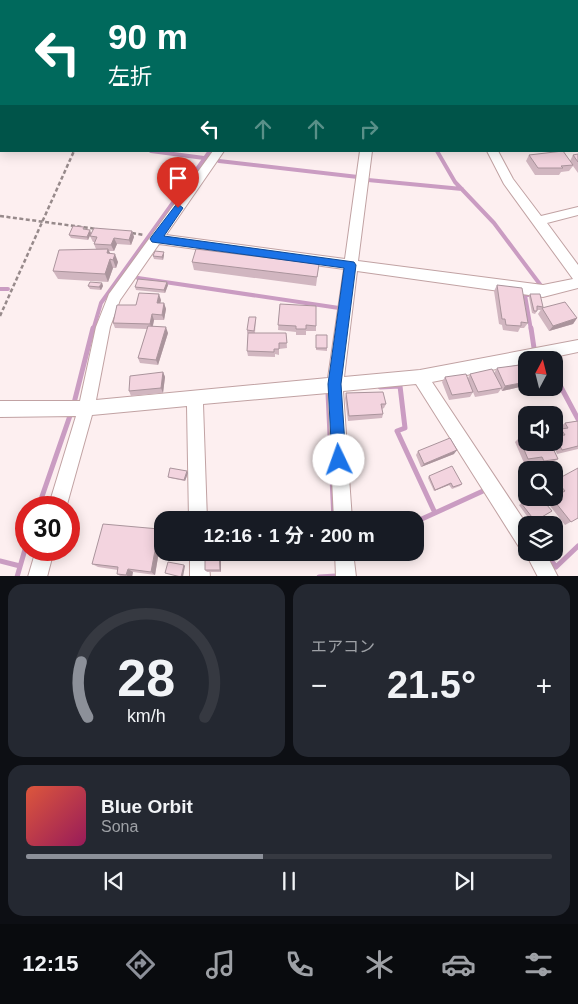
<!DOCTYPE html>
<html lang="ja">
<head>
<meta charset="utf-8">
<style>
  :root { --surface:#171b24; --page:#242831; --text:#f1f3f6; --muted:#9ea1a6; --line:#363941; --accent:#8c9099 }
  body { margin:0; font-family:Arial,"Noto Sans JP",sans-serif; background:var(--page); color:var(--text); height:100vh; display:flex; flex-direction:column; font-size:19px; white-space:nowrap }
  * { box-sizing:border-box; margin:0 }
  p { font-size:16px; color:var(--muted) }
  .icon { flex:none; width:28px; height:28px; fill:none; stroke:currentColor; stroke-width:2; stroke-linecap:round; stroke-linejoin:round }
  .map { position:relative; height:576px; overflow:hidden }
  .details { display:flex; flex-direction:column; gap:8px; padding:8px; background:#0d0f14; flex:1 }
  .details>* { flex:none }
  .top-card { position:absolute; left:0px; top:0px; width:579px; height:152px; box-shadow:0 2px 12px #0003; background:#00695c; color:#fff; overflow:hidden }
  .needle { width:32px; rotate:7deg }
  .controls { position:absolute; left:518px; top:351px; display:grid; gap:10px }
  .controls a { display:grid; place-items:center; width:45px; height:45px; border-radius:10px; background:var(--surface); box-shadow:0 2px 12px #0003; font-size:25px }
  .speed { position:absolute; left:15px; top:496px; display:flex; gap:10px; font-size:25px; font-weight:700; text-align:center }
  .speed>* { display:grid; place-content:center; width:65px; height:65px; border-radius:50%; background:var(--surface); box-shadow:0 2px 12px #0003; line-height:1 }
  .speed .limit { border:8px solid #d22; background:#fff; color:#111 }
  .pin { position:absolute; display:grid; place-items:center; width:42px; height:42px; color:#fff; margin:-51px -21px; border-radius:50% 50% 50% 0; rotate:-45deg; box-shadow:0 0 5px #0007 }
  .pin .icon { rotate:45deg }
  .me { position:absolute; width:55px; margin:-28px; rotate:357deg; stroke-linejoin:round; filter:drop-shadow(0 0 4px #0008) }
  .turn { display:flex; align-items:center; gap:18px; height:105px; padding:0 25px; font-size:22px }
  .turn .icon { width:65px; height:65px; stroke-width:2.5 }
  .turn b { display:block; font-size:35px; line-height:42px }
  .lanes { display:flex; align-items:center; height:48px; padding:0 25px; background:#0003; justify-content:center; gap:25px; direction:ltr }
  .lanes .off { opacity:.35 }
  .big { font-size:38px; font-weight:700; line-height:1.1 }
  .details .tile { flex:1; display:flex; flex-direction:column; justify-content:center; gap:8px; min-width:0; padding:0 18px; border-radius:15px; background:var(--page) }
  .details .dial { align-items:center; gap:0 }
  .dial svg { height:130px; overflow:visible; fill:none; stroke:var(--line); stroke-width:7; stroke-linecap:round; text-anchor:middle }
  .dial text { fill:var(--text); stroke:none }
  .song { display:flex; align-items:center; gap:15px }
  .cover { width:60px; height:60px; border-radius:8px; background:linear-gradient(135deg,hsl(10 70% 55%),hsl(330 70% 35%)) }
  .played { height:5px; border-radius:2px; background:linear-gradient(90deg,var(--accent) 45%,var(--line) 45%) }
  .keys { display:flex; justify-content:space-around; direction:ltr }
  .heat { display:flex; justify-content:space-between; align-items:center; font-size:28px; direction:ltr }
  .details .tiles { flex:1; display:grid; gap:8px; grid-template-columns:1fr 1fr }
  .tile:last-child { grid-column:span 2 }
  .trip { position:absolute; left:154px; top:511px; width:270px; height:50px; border-radius:15px; background:var(--surface); box-shadow:0 2px 12px #0003; font-weight:700; line-height:50px; text-align:center }
  .tab-bar { display:flex; height:80px; justify-content:space-around; align-items:center; background:#090b0e; color:var(--muted) }
  .tab-bar .icon { width:35px; height:35px }
  .tab-bar .current { color:var(--accent) }
  .tab-bar b { font-size:22px; color:var(--text) }
  .map>svg:first-child { display:block }
  .lines { fill:none; stroke-linecap:round; stroke-linejoin:round }
  .stream-far1 { stroke:#ca9cc2; stroke-width:4 }
  .stream { stroke:#ca9cc2; stroke-width:5 }
  .minor-casing { stroke:#c1a2a3; stroke-width:2 }
  .secondary-casing { stroke:#c1a2a3; stroke-width:2 }
  .path { stroke:#978a8b; stroke-width:2.5; stroke-dasharray:4 2.5; stroke-linecap:butt }
  .minor { fill:#fff; fill-rule:evenodd }
  .secondary { fill:#f4d8cf; fill-rule:evenodd }
  .rail { stroke:#887c7c; stroke-width:2.5; stroke-dasharray:4.5 4.5; stroke-linecap:butt }
  .wall { fill:#d1b6c0 }
  .shaded-wall { fill:#aa949c }
  .building { fill:#f3d4df; stroke:#aa949c }
  .route { fill:#1a73e8; stroke:#114b97 }
</style>
</head>
<body>
<div class="map">
<svg width="578" height="577" viewBox="0 0 578 577">
  <rect width="100%" height="100%" fill="#fdeff0"/>
  <g class="lines">
    <path class="stream-far1" d="M151,151L204,158
      M437,151L455,182L494,223L542,287
      M219,161L358,177
      M368,180L462,189
      M138,278L339,308
      M0,289H8
      M93,330L101,303L210,151
      M531,330L525,295H534"/>
    <path class="stream" d="M531,328L534,348
      M554,374L578,419
      M380,387L400,386L405,428L397,431L435,513L415,522
      M328,393L334,520
      M38,508L73,407L93,328
      M435,513L483,491
      M545,552L556,567L578,546
      M0,561L20,566
      M17,577L26,546
      M319,577L336,576"/>
    <g class="minor-casing">
      <path id="minor" d="M392,0H404L405,1H393Z
        M0,104H1V110H0Z
        M213,151H224L166,235L345,259L360,151H372L358,261L543,285L573,279L504,184L487,151H498L513,179L541,216L578,207V215L547,223L578,265V288L543,297L357,271L344,377L420,370L578,340V352L540,360H526V363L432,382L527,525L526,552H545L558,577H538L525,552L526,549L519,547L416,384L343,391L352,520H334L328,393L203,404L207,520H189L187,406L92,415L66,508H48L76,416L0,417V401H80L96,327L109,294ZM159,244L344,269L328,378L96,400L110,327L120,300Z
        M36,550H54L47,577H28Z
        M190,552H208L210,577H190Z
        M335,552H353L356,577H336Z"/>
    </g>
    <g class="secondary-casing">
      <path id="secondary" d="M1,35V43L0,44V36Z"/>
    </g>
    <path class="path" d="M0,216L97,229
      M132,233L144,235
      M0,316L74,151"/>
    <use href="#minor" class="minor"/>
    <use href="#secondary" class="secondary"/>
    <path class="rail" d="M204,0L208,1
      M218,0L222,1"/>
  </g>
  <path class="wall" d="M1,71V102H0V73Z
    M578,154V173L573,166L569,171L561,172L559,175H535L526,161L529,155L570,161L573,155Z
    M86,230L91,233L132,231L134,237L131,245L117,244L114,251H109L110,253L118,262L116,268H113L108,282L58,279L53,271L96,249L94,244V242H93L90,236L88,240L71,238L69,235Z
    M164,252V255L163,260L154,259L153,256Z
    M192,262L319,264L316,286L194,270Z
    M102,283L103,286L101,290L90,289L88,286Z
    M168,285L165,293L136,290L135,287Z
    M497,285L528,323L524,328H520L518,332L503,330L502,325L499,324L494,291Z
    M530,294L543,307L541,310H537V311L535,314L532,313L529,297Z
    M161,300L160,303H164L166,309L164,320H154L153,326L168,333L158,365L140,363L138,358L147,329L115,328L113,323L136,305Z
    M280,304L316,326V331H306V335H296V332L278,330Z
    M542,308L577,318L573,324L549,331L538,314Z
    M256,317L255,333H286L287,348L279,349V355L275,354V357L248,356L247,351L248,333H247V330Z
    M316,335L327,348V351L316,350Z
    M525,363H526V384L524,386L502,391L501,389L498,393L475,397L473,392L470,397L449,400L442,382L445,377L468,378L470,374L494,373L497,368L521,367Z
    M163,372L165,377L163,393L131,396L129,391Z
    M346,393L386,404L384,408L382,409L383,414L382,418L348,421L345,398Z
    M578,421V449L557,454L552,442H554V437L555,436L558,435L556,433L561,429L560,427L565,423Z
    M519,438L558,459L553,462L539,465L537,461L524,463L515,442Z
    M418,451L454,454L421,467L416,455Z
    M188,473L185,481L170,478L168,477Z
    M429,476L462,484L460,486L452,489L449,485L434,491L428,478Z
    M556,480L578,508V518L565,525L547,502L559,494L554,486V482Z
    M531,498L552,511L532,523L519,505Z
    M159,529L162,533V534L155,575L133,572L132,577H122L117,574L118,570L98,567L92,564Z
    M221,552V572H207L205,570Z"/>
  <path class="shaded-wall" d="M90,230L91,233L88,240L87,237Z
    M132,231L134,237L131,245L129,240Z
    M114,238L117,244L114,251L111,245Z
    M108,249L112,257L110,259L113,268L108,282L105,274L107,253Z
    M164,252V255L163,260L162,257Z
    M115,254L118,262L116,268L113,260Z
    M167,282L168,285L165,293L164,290Z
    M102,283L103,286L101,290L99,287Z
    M159,294L161,300L159,309L157,303Z
    M164,303L166,309L164,320L162,315Z
    M152,314L154,320L152,329L150,324Z
    M577,318L573,324L549,331L553,326Z
    M166,327L168,333L158,365L156,360Z
    M163,372L165,377L163,393L161,388Z
    M526,382V384L524,386L502,391L505,386Z
    M457,450L454,454L421,467L424,464Z
    M187,471L188,473L185,481L184,480Z
    M451,483L449,485L434,491L435,490Z
    M159,529L162,533L155,575L151,572Z
    M219,552H221V572L220,570Z
    M184,565L185,566L183,577H181Z
    M128,569L133,572L132,577H129L126,575Z"/>
  <path class="building" d="M64,0H68L71,1H62Z
    M1,71V91H0V73Z
    M563,151L573,165L561,166L563,168H538L529,155Z
    M578,154V162L573,155Z
    M73,226L84,227L83,229L90,230L87,237L69,235Z
    M94,228L132,231L129,240L114,238L111,245L94,244L97,237L90,236Z
    M108,249L107,253L115,254L113,260L110,259L105,274L53,271L59,250Z
    M196,249L319,264L317,277L192,262Z
    M155,251L164,252L162,257L153,256Z
    M138,279L167,282L164,290L135,287Z
    M90,282L102,283L99,287L88,286Z
    M497,285L522,288L528,323L521,322V326L506,325L505,319H502Z
    M139,293L159,294L157,303H164L162,315L152,314L150,324L113,323L117,305H136Z
    M530,294H540L543,307L537,306V311H534Z
    M565,302L577,318L553,326L542,308Z
    M280,304L316,306V326L306,325V329H296V326L278,325Z
    M249,317H256L254,331L247,330Z
    M148,326L166,327L156,360L138,358Z
    M248,333H286L287,343H279V349H274V352L247,351Z
    M316,335H327V348H316Z
    M520,365L526,377V382L505,386L497,368Z
    M492,369L502,388L478,392L470,374Z
    M163,372L161,388L129,391L130,376Z
    M466,374L473,392L452,395L445,377Z
    M383,392L386,404H381L383,414L349,416L346,393Z
    M578,421V446L562,450L555,436L565,435L561,429L568,428L565,423Z
    M526,437V442H550L558,459L544,461L542,457L528,459L519,438Z
    M450,438L457,450L424,464L418,451Z
    M452,466L462,484L453,487L451,483L435,490L429,476Z
    M170,468L187,471L184,480L168,477Z
    M578,468V518L571,522L552,498L565,491L556,480Z
    M531,498H541L552,511L535,521L521,503Z
    M103,524L159,529L151,572L128,569L126,575L117,574L118,567L92,564Z
    M205,552H219L220,570H205Z
    M168,562L184,565L181,577L165,573Z"/>
  <path class="route" d="M178,204L183,208L164,236L354,262L356,265L341,384L346,460L344,465L339,468L334,465L332,460L328,384L344,268L152,242L150,239L152,236L175,206Z"/>
</svg>
<div class="controls">
<a><svg class="needle" viewBox="-14 -14 28 28"><path d="M0-13l5 13h-10z" fill="#e53935"/><path d="M0 13l5-13h-10z" fill="#9ea1a6"/></svg></a>
<a><svg class="icon" aria-label="sound" viewBox="0 0 24 24"><path d="M4 9h4l5-4v14l-5-4H4zM17 9q2 3 0 6"/></svg></a>
<a><svg class="icon" aria-label="search" viewBox="0 0 24 24"><circle cx="10" cy="10" r="6"/><path d="M15 15l6 6"/></svg></a>
<a><svg class="icon" aria-label="layers" viewBox="0 0 24 24"><path d="M12 4l9 5-9 5-9-5zM3 14l9 5 9-5"/></svg></a>
</div>
<div class="speed"><div class="limit">30</div></div>
<div class="pin" style="left:178px;top:208px;background:#d93025"><svg class="icon" aria-label="arrive" viewBox="0 0 24 24"><path d="M6 21V4h12l-3 4 3 4H6"/></svg></div>
<svg class="me" style="left:339px;top:460px" viewBox="-20 -20 40 40"><circle r="19" fill="#fff"/><path d="M0-13L10 11 0 6-10 11z" fill="#1a73e8"/></svg>
<div class="trip">12:16 · 1 分 · 200 m</div>
<div class="top-card">
<div class="turn"><svg class="icon" aria-label="left" viewBox="0 0 24 24"><path d="M17 20v-9H6M10 6l-5 5 5 5"/></svg><div><b>90 m</b>左折</div></div>
<div class="lanes"><svg class="icon" aria-label="left" viewBox="0 0 24 24"><path d="M17 20v-9H6M10 6l-5 5 5 5"/></svg><svg class="icon off" aria-label="ahead" viewBox="0 0 24 24"><path d="M12 20V5M6 11l6-6 6 6"/></svg><svg class="icon off" aria-label="ahead" viewBox="0 0 24 24"><path d="M12 20V5M6 11l6-6 6 6"/></svg><svg class="icon off" aria-label="right" viewBox="0 0 24 24"><path d="M7 20v-9h11M14 6l5 5-5 5"/></svg></div>
</div>
</div>
<section class="details">
<div class="tiles">
<div class="tile dial"><svg viewBox="0 0 100 80">
<path d="M14 69A42 42 0 1 1 86 69"/>
<path d="M14 69A42 42 0 0 1 10 35" stroke="#8c9099"/>
<text x="50" y="56" font-size="32" font-weight="700">28</text>
<text x="50" y="72" font-size="11">km/h</text>
</svg></div>
<div class="tile"><p>エアコン</p>
<div class="heat"><a>−</a><b class="big">21.5°</b><a>+</a></div>
</div>
<div class="tile">
<div class="song"><i class="cover"></i><div><b>Blue Orbit</b><p>Sona</p></div></div>
<div class="played"></div>
<div class="keys"><svg class="icon" aria-label="previous" viewBox="0 0 24 24"><path d="M18 5L8 12l10 7zM5 5v14"/></svg><svg class="icon" aria-label="pause" viewBox="0 0 24 24"><path d="M8 5v14M16 5v14"/></svg><svg class="icon" aria-label="next" viewBox="0 0 24 24"><path d="M6 5l10 7-10 7zM19 5v14"/></svg></div>
</div>
</div>
</section>
<nav class="tab-bar">
<b>12:15</b>
<svg class="icon current" aria-label="directions" viewBox="0 0 24 24"><path d="M12 3l9 9-9 9-9-9zM9 14v-3h6M13 9l2 2-2 2"/></svg>
<svg class="icon" aria-label="music" viewBox="0 0 24 24"><path d="M9 18V5l10-2v13"/><circle cx="6" cy="18" r="3"/><circle cx="16" cy="16" r="3"/></svg>
<svg class="icon" aria-label="phone" viewBox="0 0 24 24"><path d="M5 4h4l2 5-3 2q2 4 5 5l2-3 5 2v4C11 20 4 13 5 4z"/></svg>
<svg class="icon" aria-label="climate" viewBox="0 0 24 24"><path d="M12 3v18M4 7l16 10M4 17L20 7"/></svg>
<svg class="icon" aria-label="car" viewBox="0 0 24 24"><path d="M5 17H2v-5l4-1 3-4h7l3 4 3 1v5h-3M9 17h6M6 11h13"/><circle cx="7" cy="17" r="2"/><circle cx="17" cy="17" r="2"/></svg>
<svg class="icon" aria-label="filters" viewBox="0 0 24 24"><path d="M4 7h16M4 17h16"/><circle cx="9" cy="7" r="2"/><circle cx="15" cy="17" r="2"/></svg>
</nav>
</body>
</html>
